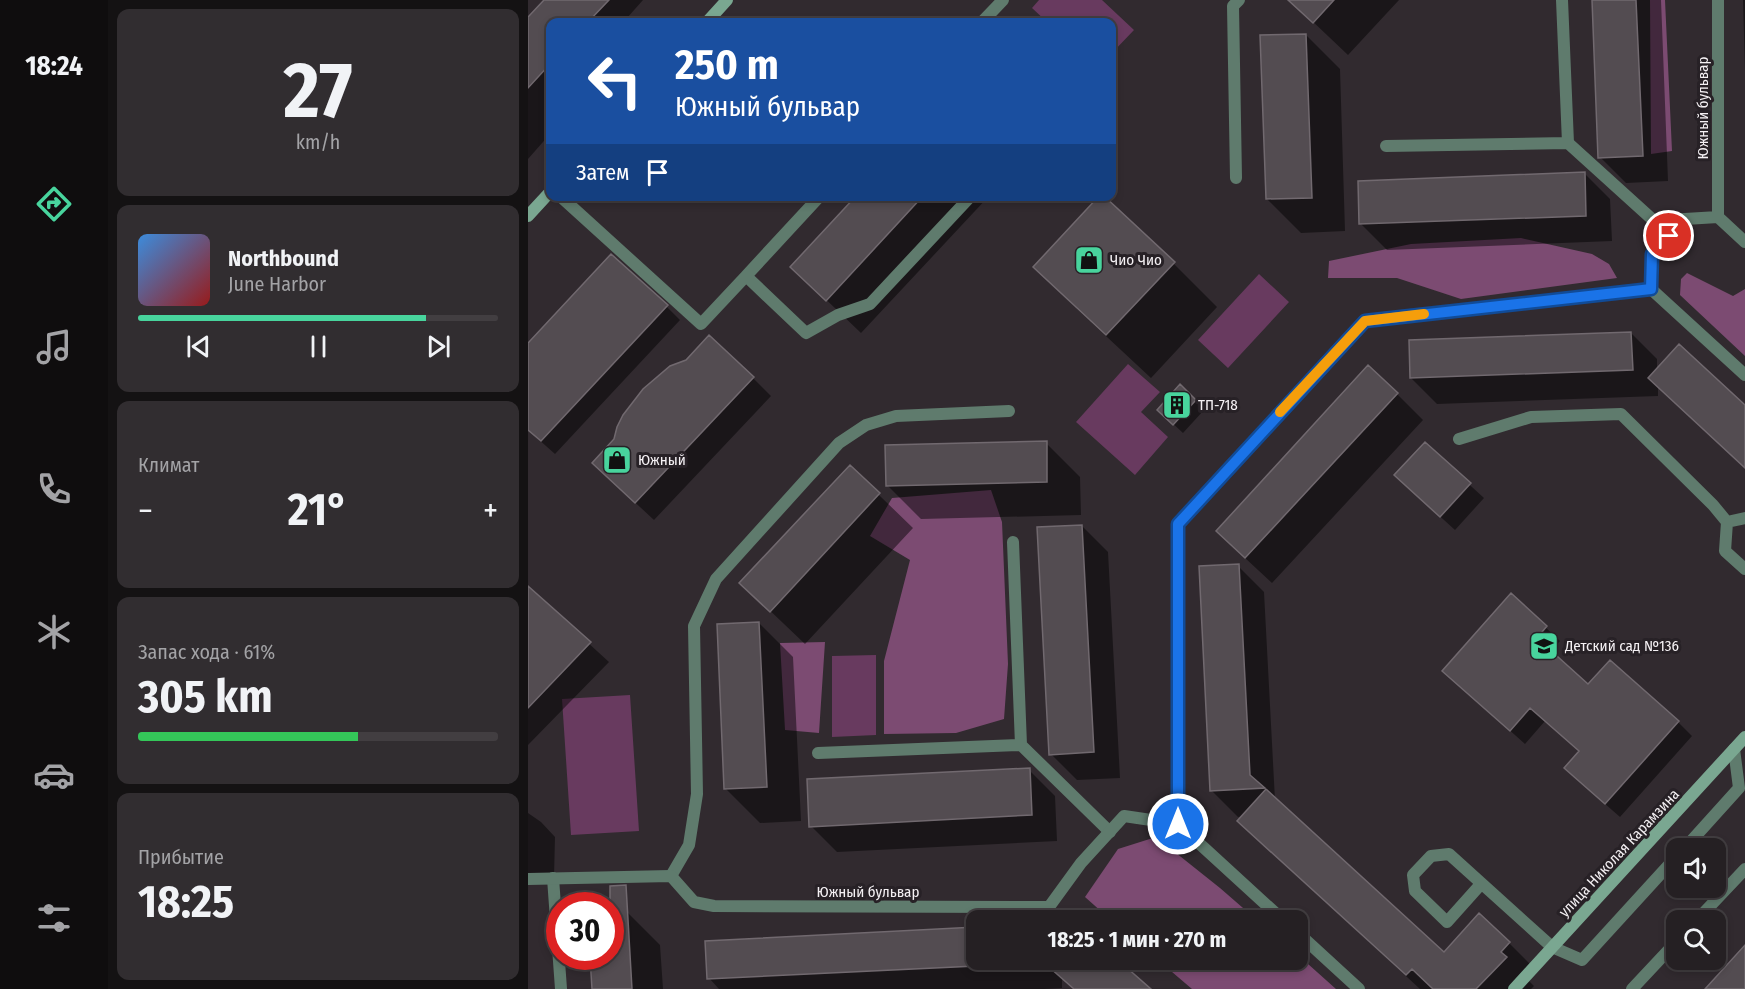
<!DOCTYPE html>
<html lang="ru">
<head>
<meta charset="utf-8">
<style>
  :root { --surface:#252023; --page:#312d30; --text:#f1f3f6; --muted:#a3a3a6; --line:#423e41; --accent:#48d49d }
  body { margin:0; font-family:"Fira Sans Condensed",sans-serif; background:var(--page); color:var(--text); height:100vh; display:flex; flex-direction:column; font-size:22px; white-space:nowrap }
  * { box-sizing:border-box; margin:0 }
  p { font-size:20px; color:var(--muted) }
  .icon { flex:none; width:33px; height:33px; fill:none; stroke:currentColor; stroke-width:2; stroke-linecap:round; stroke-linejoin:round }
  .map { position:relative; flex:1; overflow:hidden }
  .details { display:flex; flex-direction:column; gap:9px; padding:9px; background:#141213; width:420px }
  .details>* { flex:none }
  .guide { position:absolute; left:18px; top:18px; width:570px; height:183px; border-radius:12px; box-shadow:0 3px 9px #0003,0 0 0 2px var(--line); background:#1a4fa0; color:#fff; overflow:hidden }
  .buttons { position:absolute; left:1138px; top:838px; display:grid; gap:12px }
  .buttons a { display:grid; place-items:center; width:60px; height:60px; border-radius:12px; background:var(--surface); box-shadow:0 3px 9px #0003,0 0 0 2px var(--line); font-size:30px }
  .speed { position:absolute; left:18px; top:892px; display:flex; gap:12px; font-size:30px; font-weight:700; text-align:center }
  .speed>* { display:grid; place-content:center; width:78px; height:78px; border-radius:50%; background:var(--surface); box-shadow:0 3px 9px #0003,0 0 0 2px var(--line); line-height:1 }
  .speed .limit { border:9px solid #d22; background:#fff; color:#111 }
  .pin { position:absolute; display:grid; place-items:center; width:51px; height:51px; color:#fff; margin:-26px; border:3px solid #fff; border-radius:50%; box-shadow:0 2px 6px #0007 }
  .me { position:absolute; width:66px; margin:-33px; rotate:0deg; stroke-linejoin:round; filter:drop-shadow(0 0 4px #0008) }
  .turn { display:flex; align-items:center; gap:21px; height:126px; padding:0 30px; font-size:27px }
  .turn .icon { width:78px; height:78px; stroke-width:2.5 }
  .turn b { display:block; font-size:42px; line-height:51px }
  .then { display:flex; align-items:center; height:57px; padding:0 30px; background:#0003; gap:12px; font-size:22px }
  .big { font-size:45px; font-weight:700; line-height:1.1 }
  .details .tile { flex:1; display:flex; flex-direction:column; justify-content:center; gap:9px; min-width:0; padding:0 21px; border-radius:12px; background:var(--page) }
  .details .dial { align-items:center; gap:0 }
  .dial b { font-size:78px; line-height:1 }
  .song { display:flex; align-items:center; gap:18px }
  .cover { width:72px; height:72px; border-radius:9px; background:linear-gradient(135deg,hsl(210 70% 55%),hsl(0 70% 35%)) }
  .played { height:6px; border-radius:3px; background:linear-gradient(90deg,var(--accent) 80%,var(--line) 80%) }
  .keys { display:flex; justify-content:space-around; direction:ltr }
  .heat { display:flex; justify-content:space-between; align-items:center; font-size:33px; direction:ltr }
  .charge { height:9px; border-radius:4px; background:linear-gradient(90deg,#34c759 61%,var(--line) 0) }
  .trip { position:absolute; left:438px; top:910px; width:342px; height:60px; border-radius:12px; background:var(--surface); box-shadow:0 3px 9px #0003,0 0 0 2px var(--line); font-weight:700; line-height:60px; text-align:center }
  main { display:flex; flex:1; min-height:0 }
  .tab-bar { display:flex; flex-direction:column; width:108px; justify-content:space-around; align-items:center; background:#0f0d0e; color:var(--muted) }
  .tab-bar .icon { width:42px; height:42px }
  .tab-bar .current { color:var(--accent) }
  .tab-bar b { font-size:27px; color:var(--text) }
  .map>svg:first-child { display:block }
  .green { fill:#683a5f }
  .forest { fill:#7c4b72 }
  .shadow { fill:#0007 }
  .building { fill:#534c51; stroke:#71696f; stroke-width:1.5 }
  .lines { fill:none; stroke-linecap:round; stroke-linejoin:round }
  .lane { stroke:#5f7b6d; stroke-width:12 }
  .street { stroke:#5f7b6d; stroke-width:12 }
  .secondary { stroke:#7aa791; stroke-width:12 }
  .route-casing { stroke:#114b97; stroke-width:15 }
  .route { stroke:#1a73e8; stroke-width:10 }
  .slow { stroke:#f59e0b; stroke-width:10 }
  .labels { text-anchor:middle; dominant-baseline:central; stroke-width:6; stroke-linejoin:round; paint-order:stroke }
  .street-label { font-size:15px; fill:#f5f1f4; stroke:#272126 }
  .poi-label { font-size:15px; fill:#f5f1f4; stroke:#272126; text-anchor:start }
</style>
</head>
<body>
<main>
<nav class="tab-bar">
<b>18:24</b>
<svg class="icon current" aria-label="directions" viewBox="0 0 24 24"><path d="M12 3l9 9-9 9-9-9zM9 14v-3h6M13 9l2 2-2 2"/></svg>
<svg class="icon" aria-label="music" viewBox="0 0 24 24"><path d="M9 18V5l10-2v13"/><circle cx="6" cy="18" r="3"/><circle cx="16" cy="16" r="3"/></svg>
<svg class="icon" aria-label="phone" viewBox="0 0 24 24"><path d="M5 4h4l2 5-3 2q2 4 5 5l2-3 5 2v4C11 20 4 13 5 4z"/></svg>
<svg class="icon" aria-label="climate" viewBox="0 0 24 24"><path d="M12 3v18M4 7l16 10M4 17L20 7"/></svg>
<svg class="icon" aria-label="car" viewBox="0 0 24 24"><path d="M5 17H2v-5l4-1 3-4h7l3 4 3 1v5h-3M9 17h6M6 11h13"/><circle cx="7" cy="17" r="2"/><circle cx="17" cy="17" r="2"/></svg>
<svg class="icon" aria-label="filters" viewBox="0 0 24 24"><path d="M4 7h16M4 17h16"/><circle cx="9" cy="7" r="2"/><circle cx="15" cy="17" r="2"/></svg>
</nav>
<section class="details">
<div class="tile dial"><b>27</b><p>km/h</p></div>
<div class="tile">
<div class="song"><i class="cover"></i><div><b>Northbound</b><p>June Harbor</p></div></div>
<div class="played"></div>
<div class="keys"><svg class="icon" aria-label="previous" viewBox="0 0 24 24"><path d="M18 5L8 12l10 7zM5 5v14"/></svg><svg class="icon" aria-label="pause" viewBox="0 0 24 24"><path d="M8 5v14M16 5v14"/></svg><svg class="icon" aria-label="next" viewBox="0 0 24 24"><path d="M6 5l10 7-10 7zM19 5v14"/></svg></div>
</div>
<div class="tile"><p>Климат</p>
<div class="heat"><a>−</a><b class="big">21°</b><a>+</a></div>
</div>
<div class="tile"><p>Запас хода · 61%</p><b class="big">305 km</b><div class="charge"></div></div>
<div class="tile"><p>Прибытие</p><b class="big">18:25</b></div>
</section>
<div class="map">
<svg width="1217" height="989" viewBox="0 0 1217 989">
  <rect width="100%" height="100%" fill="#312a2f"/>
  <path class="green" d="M511,0H574L606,30L584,53V22H519L504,8Z
    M731,274L761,302L700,368L670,340Z
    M600,364L632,392L613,412L640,437L607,475L548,422Z
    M348,655V735L304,737V656Z
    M102,695L111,831L43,835L34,699Z"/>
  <path class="forest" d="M1122,0H1137L1144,151L1123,154Z
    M993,238L1064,254L1081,264L1089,278L933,299L869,278H800L801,261L883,244Z
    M1159,273L1205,296L1217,289V356L1152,295L1153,279Z
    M463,490L474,522L480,664L476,719L428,733L356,734V661L382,560L342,536L364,498Z
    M297,642L291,733L257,730L252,643Z
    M628,837L692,888L730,921H584L557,897L590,849Z
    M770,955L808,989H664L630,960H770Z"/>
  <path class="shadow" d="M18,0H115L99,18L104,22H22V134L0,159V20Z
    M762,0H871L820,55Z
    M1065,0H1133L1140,181L1098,183L1072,157Z
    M1215,0H1217V71Z
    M778,35L812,69L817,231L773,233L739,199Z
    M1056,173L1082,199L1084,241L859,250L833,224Z
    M330,196H461L333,333L264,267Z
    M574,196L646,264L689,307L623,378L550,310L507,267Z
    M138,306L152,320L27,454L0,430V345Z
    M1103,333L1129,359V370L1217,407V468L1130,386V396L909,404L883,378Z
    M225,378L243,396L126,520L84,481Z
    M652,386L676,410L655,433L640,419Z
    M869,394L895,420L744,583L716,557Z
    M518,443L552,477L553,515L393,519L359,485Z
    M897,444L956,498L927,530L882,489Z
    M322,467L385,528L277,644L213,583Z
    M554,526L580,552L592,778L549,780L523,754Z
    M710,566L736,592L747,800L916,954L981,943L1009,971L1001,981L1006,986L1003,989H892L740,849L711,821L716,816L710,817L684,791Z
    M0,588L81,662L0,745Z
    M983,595L1032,641L1022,652L1060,686L1150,722L1164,736L1092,817L1052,782V752L1017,721L997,744L930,684Z
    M231,623L265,657L273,821L232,823L198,789Z
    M501,770L527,796L529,841L309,852L283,826Z
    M0,813L13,822L27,837L26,877H0Z
    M98,911L132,945L135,989H66L64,957H82Z
    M448,929V960H588L620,989H546L534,977V988L516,989H191L181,978L179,942Z"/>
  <path class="building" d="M16,0H81L60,22H22V64L0,88V17Z
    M760,0H806L785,23Z
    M1064,0H1108L1115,156L1070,158Z
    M778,34L784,198L738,199L732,35Z
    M1057,172L1058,216L831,224L830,181Z
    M328,196H395L298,301L262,267Z
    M571,196H576L647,262L578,335L505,267Z
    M83,254L140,305L13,441L0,430V343Z
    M1103,332L1105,370L882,378L881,340Z
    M181,335L226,377L107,503L64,463L86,439L89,427L95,415L115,389L142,366L158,360Z
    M1151,344L1217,405V468L1120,378Z
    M840,365L870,393L717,558L688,531Z
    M652,384L668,400L645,425L629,410Z
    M519,441V482L358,486L357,445Z
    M897,442L943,483L912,517L866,475Z
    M322,465L352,493L242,612L211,583Z
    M554,525L566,752L521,755L509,527Z
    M711,564L722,775L737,788L682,791L671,566Z
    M0,586L63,642L0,708Z
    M983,593L1019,626L1009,638L1060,684L1082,660L1151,721L1077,804L1036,768L1051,751L1002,708L982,731L914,671Z
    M231,622L239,787L196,789L189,624Z
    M502,768L504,815L281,827L279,779Z
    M738,789L916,952L951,913L982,942L973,952L979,957L948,989H905L884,969L878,975L709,821Z
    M98,885L104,989H64L62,957H82V886Z
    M448,927V966L179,979L177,941Z
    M1217,945V989H1177Z
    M513,960H590L623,989H546Z"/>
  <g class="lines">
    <path class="lane" d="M1034,0L1040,143L1125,220L1124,254
      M454,22L475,0
      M858,146L1040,143
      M708,178L705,6L711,0
      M32,196L173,324L218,276
      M292,196L218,276L278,333L310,315L342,304L443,196
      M1125,220L1157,219
      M931,439L1003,417L1093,414L1185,505L1199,522L1197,551L1217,569
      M1199,522L1217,518
      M485,542L493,745
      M290,753L493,745L582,832
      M1156,849L1211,788L1206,749
      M143,876L161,845L169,794L166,626L188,579L311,443L338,425L368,416L481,411
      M25,878L33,989
      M953,884L919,922L887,891L885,875L903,856L921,854L1024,947L1054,960L1149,856
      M1168,921L1217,869
      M1104,989L1149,941"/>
    <path class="street" d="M1190,217L1217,242
      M1123,289L1217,375
      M650,824L756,921
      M0,879L143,876L166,902L186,906L521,907L553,863L596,816L650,824V524L837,321L1123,289L1124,254L1157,219L1190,217V0
      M770,933L831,989"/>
    <path class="secondary" d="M179,22L199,0
      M0,216L22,192
      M986,989L1217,737"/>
  </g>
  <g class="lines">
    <g class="route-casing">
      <path id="route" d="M650,824V524L837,321L1123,289L1124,254L1141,236"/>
    </g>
    <use href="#route" class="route"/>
    <path class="slow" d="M752,412L837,321L896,314"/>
  </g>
  <defs>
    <g id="shop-square" transform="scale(1.5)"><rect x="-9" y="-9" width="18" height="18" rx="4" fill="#48d49d" stroke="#272126"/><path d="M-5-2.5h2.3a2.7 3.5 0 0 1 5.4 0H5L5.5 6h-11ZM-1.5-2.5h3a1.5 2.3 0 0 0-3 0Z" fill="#111"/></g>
    <g id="building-square" transform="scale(1.5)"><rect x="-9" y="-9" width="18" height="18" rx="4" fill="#48d49d" stroke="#272126"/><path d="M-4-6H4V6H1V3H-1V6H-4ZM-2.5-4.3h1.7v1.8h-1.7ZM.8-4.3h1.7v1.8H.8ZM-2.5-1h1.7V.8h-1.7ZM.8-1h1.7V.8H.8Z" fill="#111"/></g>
    <g id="school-square" transform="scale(1.5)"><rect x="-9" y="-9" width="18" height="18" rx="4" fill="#48d49d" stroke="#272126"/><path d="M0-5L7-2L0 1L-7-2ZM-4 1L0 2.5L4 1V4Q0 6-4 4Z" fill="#111"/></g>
  </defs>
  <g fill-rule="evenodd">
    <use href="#shop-square" x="561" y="260"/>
    <use href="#building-square" x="649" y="405"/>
    <use href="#shop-square" x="89" y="460"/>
    <use href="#school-square" x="1016" y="646"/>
  </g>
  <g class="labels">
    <g class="street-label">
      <text transform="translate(1175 108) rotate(-90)">Южный бульвар</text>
      <text transform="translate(1091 853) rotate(-47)">улица Николая Карамзина</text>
      <text x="340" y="892">Южный бульвар</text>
    </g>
    <g class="poi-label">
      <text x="582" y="260">Чио Чио</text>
      <text x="670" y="405">ТП-718</text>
      <text x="110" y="460">Южный</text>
      <text x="1037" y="646">Детский сад №136</text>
    </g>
  </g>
</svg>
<div class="buttons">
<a><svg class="icon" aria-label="sound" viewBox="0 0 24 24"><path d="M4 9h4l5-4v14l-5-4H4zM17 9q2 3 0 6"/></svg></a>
<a><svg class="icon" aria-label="search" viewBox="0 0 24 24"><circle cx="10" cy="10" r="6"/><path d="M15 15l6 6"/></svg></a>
</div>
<div class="speed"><div class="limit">30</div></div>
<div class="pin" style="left:1141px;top:236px;background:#d93025"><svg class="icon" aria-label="arrive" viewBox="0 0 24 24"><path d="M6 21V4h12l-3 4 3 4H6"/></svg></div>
<svg class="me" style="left:650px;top:824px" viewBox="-20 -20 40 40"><circle r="17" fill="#1a73e8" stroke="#fff" stroke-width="3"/><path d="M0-11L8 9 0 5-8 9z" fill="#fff"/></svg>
<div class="trip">18:25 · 1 мин · 270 m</div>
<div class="guide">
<div class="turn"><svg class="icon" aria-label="left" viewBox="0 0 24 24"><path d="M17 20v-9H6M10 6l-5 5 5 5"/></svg><div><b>250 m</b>Южный бульвар</div></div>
<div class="then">Затем<svg class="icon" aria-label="arrive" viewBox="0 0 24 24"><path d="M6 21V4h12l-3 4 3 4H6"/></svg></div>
</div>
</div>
</main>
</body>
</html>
